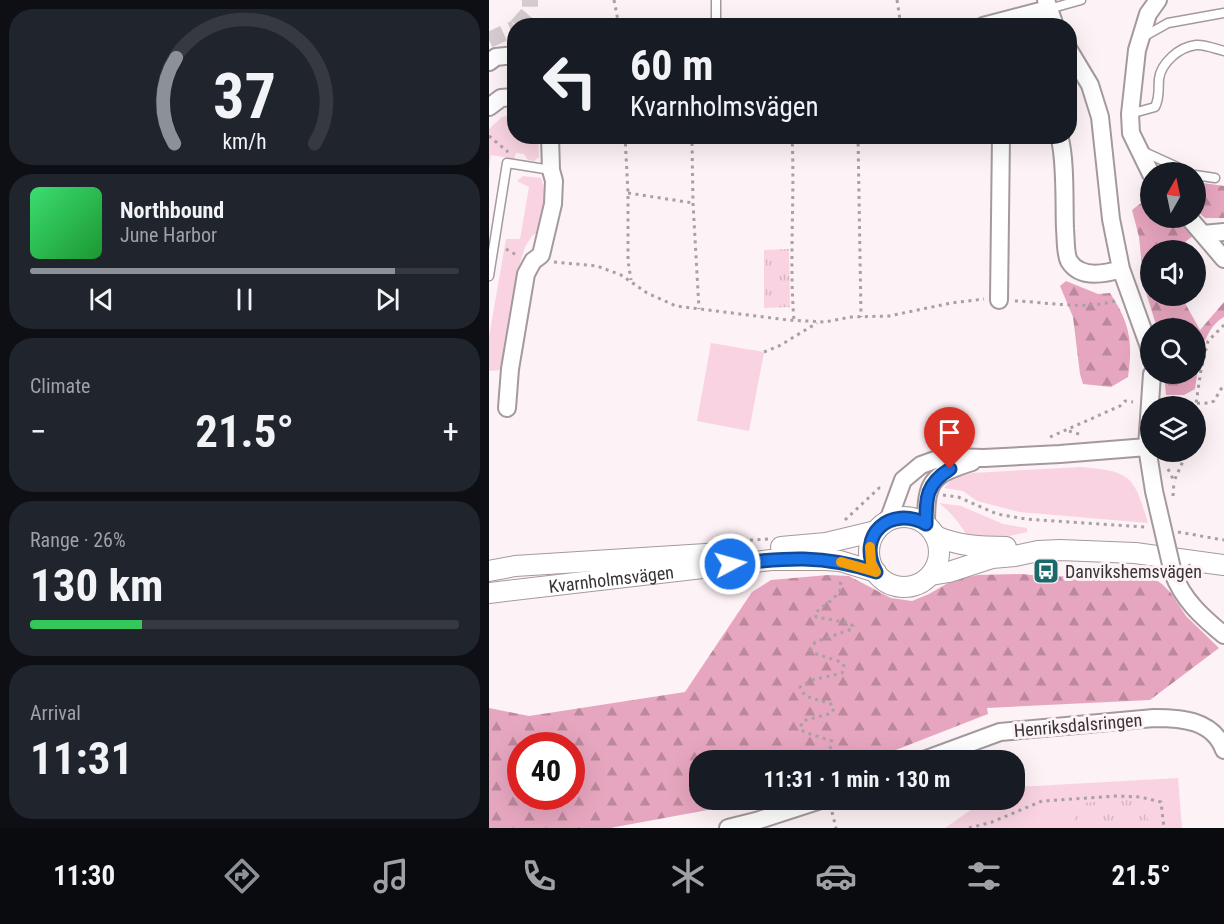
<!DOCTYPE html>
<html lang="en">
<head>
<meta charset="utf-8">
<style>
  :root { --surface:#171b24; --page:#20242c; --text:#f1f3f6; --muted:#9ea1a6; --line:#363941; --accent:#8c9099 }
  body { margin:0; font-family:"Roboto Condensed",sans-serif; background:var(--page); color:var(--text); height:100vh; display:flex; flex-direction:column; font-size:22px; white-space:nowrap }
  * { box-sizing:border-box; margin:0 }
  p { font-size:20px; color:var(--muted) }
  .icon { flex:none; width:33px; height:33px; fill:none; stroke:currentColor; stroke-width:2; stroke-linecap:round; stroke-linejoin:round }
  .map { position:relative; flex:1; overflow:hidden }
  .sheet { display:flex; flex-direction:column; gap:9px; padding:9px; background:#0d0f14; width:489px }
  .sheet>* { flex:none }
  .guide { position:absolute; left:18px; top:18px; width:570px; height:126px; border-radius:24px; box-shadow:0 6px 24px #0002; background:#171b24; color:var(--text); overflow:hidden }
  .needle { width:39px; rotate:9deg }
  .tools { position:absolute; left:651px; top:162px; display:grid; gap:12px }
  .tools a { display:grid; place-items:center; width:66px; height:66px; border-radius:50%; background:var(--surface); box-shadow:0 6px 24px #0002; font-size:30px }
  .speed { position:absolute; left:18px; top:732px; display:flex; gap:12px; font-size:30px; font-weight:700; text-align:center }
  .speed>* { display:grid; place-content:center; width:78px; height:78px; border-radius:50%; background:var(--surface); box-shadow:0 6px 24px #0002; line-height:1 }
  .speed .limit { border:9px solid #d22; background:#fff; color:#111 }
  .pin { position:absolute; display:grid; place-items:center; width:51px; height:51px; color:#fff; margin:-62px -26px; border-radius:50% 50% 50% 0; rotate:-45deg; box-shadow:0 0 6px #0007 }
  .pin .icon { rotate:45deg }
  .me { position:absolute; width:66px; margin:-33px; rotate:84deg; stroke-linejoin:round; filter:drop-shadow(0 0 4px #0008) }
  .turn { display:flex; align-items:center; gap:21px; height:126px; padding:0 24px; font-size:27px }
  .turn .icon { width:78px; height:78px; stroke-width:2.5 }
  .turn b { display:block; font-size:42px; line-height:51px }
  .big { font-size:45px; font-weight:700; line-height:1.1 }
  .sheet .card { flex:1; display:flex; flex-direction:column; justify-content:center; gap:9px; min-width:0; padding:0 21px; border-radius:24px; background:var(--page) }
  .sheet .dial { align-items:center; gap:0 }
  .dial svg { height:156px; overflow:visible; fill:none; stroke:var(--line); stroke-width:7; stroke-linecap:round; text-anchor:middle }
  .dial text { fill:var(--text); stroke:none }
  .song { display:flex; align-items:center; gap:18px }
  .cover { width:72px; height:72px; border-radius:9px; background:linear-gradient(135deg,hsl(140 70% 55%),hsl(130 70% 35%)) }
  .played { height:6px; border-radius:3px; background:linear-gradient(90deg,var(--accent) 85%,var(--line) 85%) }
  .keys { display:flex; justify-content:space-around; direction:ltr }
  .heat { display:flex; justify-content:space-between; align-items:center; font-size:33px; direction:ltr }
  .charge { height:9px; border-radius:4px; background:linear-gradient(90deg,#34c759 26%,var(--line) 0) }
  .trip { position:absolute; left:200px; top:750px; width:336px; height:60px; border-radius:24px; background:var(--surface); box-shadow:0 6px 24px #0002; font-weight:700; line-height:60px; text-align:center }
  .dock { display:flex; height:96px; justify-content:space-around; align-items:center; background:#090b0e; color:var(--muted) }
  .dock .icon { width:42px; height:42px }
  .dock .current { color:var(--accent) }
  .dock b { font-size:27px; color:var(--text) }
  main { display:flex; flex:1; min-height:0 }
  .map>svg:first-child { display:block }
  .grass { fill:#f9d3e1 }
  .forest { fill:url(#forest-firs); fill-rule:evenodd }
  .park { fill:url(#park-tufts) }
  .lines { fill:none; stroke-linecap:round; stroke-linejoin:round }
  .minor-tunnel { stroke:#d6cccf; stroke-width:16; stroke-dasharray:16 8; stroke-linecap:butt }
  .service-casing { stroke:#a49a9d; stroke-width:11 }
  .minor-casing { stroke:#a49a9d; stroke-width:20 }
  .tertiary-casing { stroke:#a49a9d; stroke-width:22 }
  .path { stroke:#a8a0a2; stroke-width:3; stroke-dasharray:3 4.5; stroke-linecap:butt }
  .service { stroke:#fff; stroke-width:8 }
  .minor { stroke:#fff; stroke-width:16 }
  .tertiary { stroke:#fff; stroke-width:20 }
  .minor-bridge-casing { stroke:#a49a9d; stroke-width:20; stroke-linecap:butt }
  .path-bridge { stroke:#a8a0a2; stroke-width:3; stroke-dasharray:3 4.5; stroke-linecap:butt }
  .minor-bridge { stroke:#fff; stroke-width:16 }
  .route-casing { stroke:#114b97; stroke-width:15 }
  .route { stroke:#1a73e8; stroke-width:10 }
  .slow { stroke:#f59e0b; stroke-width:10 }
  .labels { text-anchor:middle; dominant-baseline:central; stroke-width:6; stroke-linejoin:round; paint-order:stroke }
  .poi-label { font-size:18px; fill:#383435; stroke:#fdf2f6; text-anchor:start }
  .street-label { font-size:18px; fill:#383435; stroke:#fdf2f6 }
</style>
</head>
<body>
<main>
<section class="sheet">
<div class="card dial"><svg viewBox="0 0 100 80">
<path d="M14 69A42 42 0 1 1 86 69"/>
<path d="M14 69A42 42 0 0 1 15 25" stroke="#8c9099"/>
<text x="50" y="56" font-size="32" font-weight="700">37</text>
<text x="50" y="72" font-size="11">km/h</text>
</svg></div>
<div class="card">
<div class="song"><i class="cover"></i><div><b>Northbound</b><p>June Harbor</p></div></div>
<div class="played"></div>
<div class="keys"><svg class="icon" aria-label="previous" viewBox="0 0 24 24"><path d="M18 5L8 12l10 7zM5 5v14"/></svg><svg class="icon" aria-label="pause" viewBox="0 0 24 24"><path d="M8 5v14M16 5v14"/></svg><svg class="icon" aria-label="next" viewBox="0 0 24 24"><path d="M6 5l10 7-10 7zM19 5v14"/></svg></div>
</div>
<div class="card"><p>Climate</p>
<div class="heat"><a>−</a><b class="big">21.5°</b><a>+</a></div>
</div>
<div class="card"><p>Range · 26%</p><b class="big">130 km</b><div class="charge"></div></div>
<div class="card"><p>Arrival</p><b class="big">11:31</b></div>
</section>
<div class="map">
<svg width="735" height="828" viewBox="0 0 735 828">
  <defs>
    <pattern id="forest-firs" width="22" height="20" patternUnits="userSpaceOnUse" patternTransform="scale(1.5)"><rect width="22" height="20" fill="#e7a6bf"/><path d="M5 1l3.5 6h-7zM16 11l3.5 6h-7z" fill="#bc889c"/></pattern>
    <pattern id="park-tufts" width="24" height="20" patternUnits="userSpaceOnUse" patternTransform="scale(1.5)"><rect width="24" height="20" fill="#f9d3e1"/><path d="M3 7l-1-3M5 7V3M7 7l1-3M15 17l-1-3M17 17v-4M19 17l1-3" fill="none" stroke="#d6b6c2"/></pattern>
  </defs>
  <rect width="100%" height="100%" fill="#fdf2f6"/>
  <path class="grass" d="M25,114L26,136L49,137L50,157L45,161L39,160L35,154L27,153L25,159L2,155L0,168V129L13,117Z
    M34,176L52,178C58,194 57,211 54,229L43,236L36,247L29,269L12,370L0,371V337L17,239H31L40,187L28,181Z
    M222,343L275,352L260,431L208,421Z
    M591,467C641,471 645,475 659,523L530,512L488,501L474,491L455,488L464,478L484,473Z
    M450,503L472,506L514,524L538,528V532L502,540L480,539C472,525 463,513 450,503Z
    M689,778L693,828H456L496,800H525V787Z"/>
  <path class="forest" d="M707,182L735,186V218H716L707,210Z
    M661,196L662,218H688L705,235L686,250H662V296H692L711,330L735,302V317C712,329 710,367 706,389L695,395H677L675,374H706V328H668L655,286L650,237L643,210Z
    M577,281L609,294L621,293C641,323 644,342 639,377L622,387L594,384L591,374L584,317L571,286Z
    M622,568L650,569L673,584L682,593L697,616L730,648L661,700L498,708L499,714L381,760H210V800H262L235,807L121,828H0V708L40,716L196,692L263,592L282,580L339,575L360,576L402,598L423,601L440,594L464,580L489,575L533,574L562,577L591,575L594,570ZM32,746H82V796H32Z"/>
  <path class="park" d="M300,249L301,307L275,308V250Z
    M659,799V828H586L587,803Z"/>
  <g class="lines">
    <path class="minor-tunnel" d="M28,26L41,11V0
      M0,40L26,28"/>
    <g class="service-casing">
      <path id="service" d="M560,9L592,0
        M227,26V1
        M654,37L679,23L735,13
        M641,114L666,107C671,97 669,91 670,79C672,63 690,47 707,45C715,44 727,49 735,51
        M653,151L699,172
        M706,175L726,178
        M0,276L18,163L62,170"/>
    </g>
    <g class="minor-casing">
      <path id="minor" d="M557,0L566,26
        M494,26L559,9
        M580,50L601,85L611,117L622,219L632,269L659,344L662,355
        M0,62L7,57L26,55
        M0,107L12,98L26,97
        M570,136C577,157 575,205 576,229C577,238 576,253 580,261C591,279 616,274 632,269
        M662,174L642,133L641,114L648,50L659,14L669,0
        M700,218L735,259
        M714,234L735,232
        M510,300L512,136
        M663,374L658,447L665,491
        M18,408L21,369L37,274L44,261L52,255L64,204L65,181L62,170L61,136
        M399,521L414,480L432,465L446,460L461,457L495,458L571,454L658,447
        M437,524C437,481 442,475 483,462
        M684,573C694,600 713,617 735,635
        M435,760L511,732L665,718C693,718 724,720 735,750
        M239,828L267,821L332,800"/>
    </g>
    <g class="tertiary-casing">
      <g id="tertiary">
        <circle cx="415" cy="552" r="35"/>
        <path d="M446,536C470,546 491,547 517,547"/>
        <path d="M292,547L337,543L387,531"/>
        <path d="M0,571L26,566L233,553"/>
        <path d="M442,575L460,572L503,558L526,556L549,551L571,550L646,553L735,565"/>
        <path id="s1" d="M0,593L282,560H336L351,561L387,572"/>
      </g>
    </g>
    <path class="path" d="M125,0L130,26
      M408,0L412,26
      M0,136L19,152
      M136,136L139,193V261L142,280
      M303,136C306,198 300,259 305,321
      M369,136L372,317
      M203,143L204,203L210,309
      M139,193L204,203
      M17,249L29,256
      M65,262L108,266L132,275L158,293L187,306L299,320L336,322L362,317L400,316L462,303L495,299
      M526,301C558,302 595,310 626,301
      M275,352L290,346L328,323
      M678,404L721,403L725,401L735,384
      M706,410L712,370L719,341L735,325
      M580,431L593,435
      M561,437L631,406L636,401L644,402
      M679,469L685,481
      M686,479L698,452
      M454,495L469,497L508,514L537,519L656,527
      M356,520L390,488H394
      M689,532L735,540
      M246,541L279,539
      M322,760L341,750L343,741L315,732L311,728L314,721L343,713L345,708L342,704L316,696L311,687L323,680L353,673L355,666L352,662L324,653L322,650L326,642L363,629L364,626L360,623L327,617L326,613L344,599L352,589L351,579
      M343,812L347,828
      M480,828L503,822L553,801L627,796L651,797L672,802L675,828"/>
    <use href="#service" class="service"/>
    <use href="#minor" class="minor"/>
    <use href="#tertiary" class="tertiary"/>
    <g class="minor-bridge-casing">
      <path id="minor-bridge" d="M665,491L684,573"/>
    </g>
    <path class="path-bridge" d="M684,496L685,481
      M700,564L703,574"/>
    <use href="#minor-bridge" class="minor-bridge"/>
  </g>
  <g class="lines">
    <g class="route-casing">
      <path id="route" d="M241,564C296,558 334,554 387,572C367,535 401,505 437,524C437,497 437,484 461,469"/>
    </g>
    <use href="#route" class="route"/>
    <path class="slow" d="M352,562L387,572L382,563L381,547"/>
  </g>
  <defs>
    <g id="bus-square" transform="scale(1.35)"><rect x="-9" y="-9" width="18" height="18" rx="4" fill="#1a6869" stroke="#fdf2f6"/><path d="M-5-6H5V4H4V6H2V4H-2V6H-4V4H-5ZM-3.5-4V0h7V-4ZM-3.5 1.2v1.5H-2V1.2ZM2 1.2v1.5H3.5V1.2Z" fill="#fff"/></g>
  </defs>
  <g fill-rule="evenodd">
    <use href="#bus-square" x="557" y="571"/>
  </g>
  <g class="labels">
    <g class="poi-label">
      <text x="576" y="571">Danvikshemsvägen</text>
    </g>
    <g class="street-label">
      <text stroke="none"><textPath href="#s1" startOffset="123">Kvarnholmsvägen</textPath></text>
      <text transform="translate(589 725) rotate(-5)">Henriksdalsringen</text>
    </g>
  </g>
</svg>
<div class="tools">
<a><svg class="needle" viewBox="-14 -14 28 28"><path d="M0-13l5 13h-10z" fill="#e53935"/><path d="M0 13l5-13h-10z" fill="#9ea1a6"/></svg></a>
<a><svg class="icon" aria-label="sound" viewBox="0 0 24 24"><path d="M4 9h4l5-4v14l-5-4H4zM17 9q2 3 0 6"/></svg></a>
<a><svg class="icon" aria-label="search" viewBox="0 0 24 24"><circle cx="10" cy="10" r="6"/><path d="M15 15l6 6"/></svg></a>
<a><svg class="icon" aria-label="layers" viewBox="0 0 24 24"><path d="M12 4l9 5-9 5-9-5zM3 14l9 5 9-5"/></svg></a>
</div>
<div class="speed"><div class="limit">40</div></div>
<div class="pin" style="left:461px;top:469px;background:#d93025"><svg class="icon" aria-label="arrive" viewBox="0 0 24 24"><path d="M6 21V4h12l-3 4 3 4H6"/></svg></div>
<svg class="me" style="left:241px;top:564px" viewBox="-20 -20 40 40"><circle r="17" fill="#1a73e8" stroke="#fff" stroke-width="3"/><path d="M0-11L8 9 0 5-8 9z" fill="#fff"/></svg>
<div class="trip">11:31 · 1 min · 130 m</div>
<div class="guide">
<div class="turn"><svg class="icon" aria-label="left" viewBox="0 0 24 24"><path d="M17 20v-9H6M10 6l-5 5 5 5"/></svg><div><b>60 m</b>Kvarnholmsvägen</div></div>
</div>
</div>
</main>
<nav class="dock">
<b>11:30</b>
<svg class="icon current" aria-label="directions" viewBox="0 0 24 24"><path d="M12 3l9 9-9 9-9-9zM9 14v-3h6M13 9l2 2-2 2"/></svg>
<svg class="icon" aria-label="music" viewBox="0 0 24 24"><path d="M9 18V5l10-2v13"/><circle cx="6" cy="18" r="3"/><circle cx="16" cy="16" r="3"/></svg>
<svg class="icon" aria-label="phone" viewBox="0 0 24 24"><path d="M5 4h4l2 5-3 2q2 4 5 5l2-3 5 2v4C11 20 4 13 5 4z"/></svg>
<svg class="icon" aria-label="climate" viewBox="0 0 24 24"><path d="M12 3v18M4 7l16 10M4 17L20 7"/></svg>
<svg class="icon" aria-label="car" viewBox="0 0 24 24"><path d="M5 17H2v-5l4-1 3-4h7l3 4 3 1v5h-3M9 17h6M6 11h13"/><circle cx="7" cy="17" r="2"/><circle cx="17" cy="17" r="2"/></svg>
<svg class="icon" aria-label="filters" viewBox="0 0 24 24"><path d="M4 7h16M4 17h16"/><circle cx="9" cy="7" r="2"/><circle cx="15" cy="17" r="2"/></svg>
<b>21.5°</b>
</nav>
</body>
</html>
